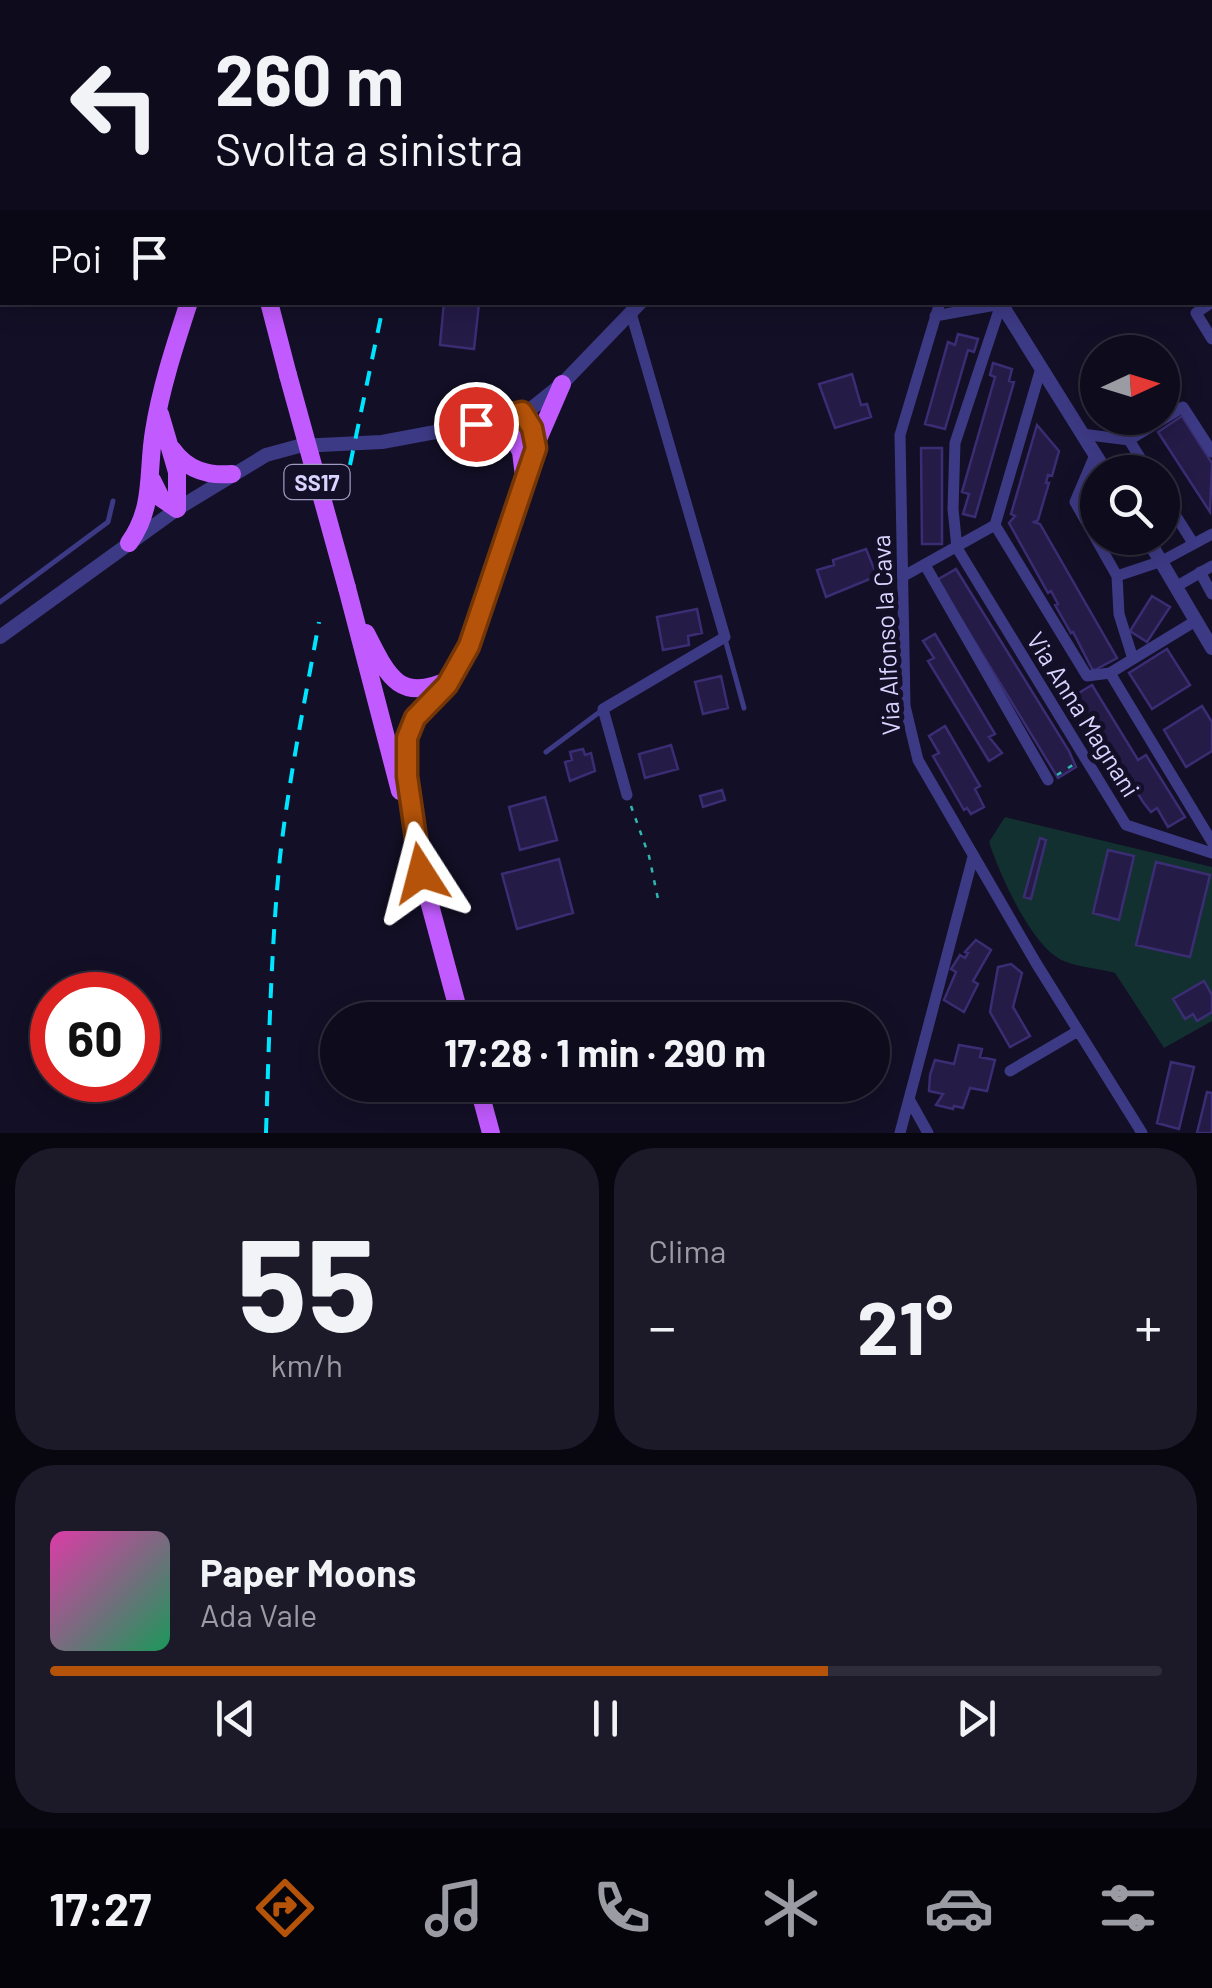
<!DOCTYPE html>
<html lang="it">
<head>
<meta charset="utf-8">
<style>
  :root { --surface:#0e0b1c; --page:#1c1929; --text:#f1f3f6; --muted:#9b9ba3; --line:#2e2b3b; --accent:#b45309 }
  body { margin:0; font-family:Barlow,sans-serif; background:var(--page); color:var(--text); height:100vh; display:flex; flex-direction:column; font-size:38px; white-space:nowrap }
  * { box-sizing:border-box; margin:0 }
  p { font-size:32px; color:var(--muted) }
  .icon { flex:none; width:55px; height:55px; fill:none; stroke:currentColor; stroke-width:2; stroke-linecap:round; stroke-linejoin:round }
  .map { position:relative; height:1133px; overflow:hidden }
  .side { display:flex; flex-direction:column; gap:15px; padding:15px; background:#08060f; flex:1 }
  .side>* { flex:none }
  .guide { position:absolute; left:0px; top:0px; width:1212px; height:305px; box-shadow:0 5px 25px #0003,0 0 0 2px var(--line); background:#0e0b1c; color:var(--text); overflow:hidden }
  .needle { width:65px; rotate:86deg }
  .fabs { position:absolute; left:1080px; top:335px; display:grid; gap:20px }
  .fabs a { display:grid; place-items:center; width:100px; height:100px; border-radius:50%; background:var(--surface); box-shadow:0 5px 25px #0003,0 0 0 2px var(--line); font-size:50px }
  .speed { position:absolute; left:30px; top:972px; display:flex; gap:20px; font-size:50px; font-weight:700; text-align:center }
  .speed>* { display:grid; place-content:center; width:130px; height:130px; border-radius:50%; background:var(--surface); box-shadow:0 5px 25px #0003,0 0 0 2px var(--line); line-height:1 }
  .speed .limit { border:15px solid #d22; background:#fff; color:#111 }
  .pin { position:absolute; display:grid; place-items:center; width:85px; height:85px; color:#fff; margin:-42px; border:5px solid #fff; border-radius:50%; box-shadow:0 2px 10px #0007 }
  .me { position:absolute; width:110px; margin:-55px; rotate:351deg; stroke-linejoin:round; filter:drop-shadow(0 0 8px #0008) }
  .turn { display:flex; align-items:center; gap:35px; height:210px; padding:0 50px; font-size:45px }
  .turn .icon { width:130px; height:130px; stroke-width:2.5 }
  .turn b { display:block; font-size:70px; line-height:85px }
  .then { display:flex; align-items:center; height:95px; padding:0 50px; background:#0003; gap:20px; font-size:38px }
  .big { font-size:75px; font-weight:700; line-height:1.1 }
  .side .widget { flex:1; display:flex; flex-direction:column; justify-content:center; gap:15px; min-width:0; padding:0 35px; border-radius:40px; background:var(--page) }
  .side .dial { align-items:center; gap:0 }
  .dial b { font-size:130px; line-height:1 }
  .song { display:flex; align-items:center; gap:30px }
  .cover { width:120px; height:120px; border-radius:15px; background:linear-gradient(135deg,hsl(320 70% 55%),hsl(150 70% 35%)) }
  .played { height:10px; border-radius:5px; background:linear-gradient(90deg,var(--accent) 70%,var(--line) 70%) }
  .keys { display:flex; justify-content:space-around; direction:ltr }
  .heat { display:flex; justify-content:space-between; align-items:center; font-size:55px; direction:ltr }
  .side .tiles { flex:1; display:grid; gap:15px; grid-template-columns:1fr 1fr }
  .widget:last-child { grid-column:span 2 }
  .trip { position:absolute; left:320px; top:1002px; width:570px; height:100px; border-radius:50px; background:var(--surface); box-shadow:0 5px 25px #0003,0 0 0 2px var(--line); font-weight:700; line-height:100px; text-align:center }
  .dock { display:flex; height:160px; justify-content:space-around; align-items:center; background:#06040b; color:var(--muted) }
  .dock .icon { width:70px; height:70px }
  .dock .selected { color:var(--accent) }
  .dock b { font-size:45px; color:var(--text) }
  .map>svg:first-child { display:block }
  .green { fill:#12302f }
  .building { fill:#241b47; stroke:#3b2d73; stroke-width:2.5 }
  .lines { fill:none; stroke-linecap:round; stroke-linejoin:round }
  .path { stroke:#2fb8b0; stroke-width:2.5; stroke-dasharray:5 8; stroke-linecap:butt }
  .service { stroke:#3d3a85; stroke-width:5 }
  .minor { stroke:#3d3a85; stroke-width:11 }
  .tertiary { stroke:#3d3a85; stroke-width:14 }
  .primary { stroke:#c25bff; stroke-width:18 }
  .rail { stroke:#00e5ff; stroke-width:4; stroke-dasharray:15 12; stroke-linecap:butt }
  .primary-bridge { stroke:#c25bff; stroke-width:18 }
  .route-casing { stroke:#753606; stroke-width:25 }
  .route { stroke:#b45309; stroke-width:18 }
  .labels { text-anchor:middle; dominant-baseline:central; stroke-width:10; stroke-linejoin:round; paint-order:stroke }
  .shield { fill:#130f26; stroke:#9e99be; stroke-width:2.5 }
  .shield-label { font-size:22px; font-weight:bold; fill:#d9d4ff }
  .street-label { font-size:25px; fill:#d9d4ff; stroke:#130f26 }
</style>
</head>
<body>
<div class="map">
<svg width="1212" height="1133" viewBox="0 0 1212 1133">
  <rect width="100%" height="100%" fill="#130f26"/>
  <path class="green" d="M1005,817L1212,867V1021L1164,1048L1115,973C1098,968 1069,967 1055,956C1028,937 999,873 989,842Z"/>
  <path class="building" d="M444,302L479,304L474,349L440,345Z
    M958,334L978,339L974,352L968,350L945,429L925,424L948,342L955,345Z
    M993,363L1012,369L1009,381L1014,382L975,517L963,514L969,494L962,492L995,377L990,375Z
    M852,374L861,405L867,404L871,417L835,428L819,384Z
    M1182,416L1212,463L1210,512L1158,432Z
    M1037,425L1059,451L1052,476L1048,475L1046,483H1049L1038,520L1034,522L1040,524L1117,658L1095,670L1092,669L1073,632L1071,633L1055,605L1058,604L1051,591L1048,593L1009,523L1015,516L1011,514Z
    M921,448H942V544H922Z
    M866,549L877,576L826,597L817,570L834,565L833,560Z
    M956,569L1069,751L1076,767L1058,778L937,580Z
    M1152,596L1170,607L1147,642L1130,631Z
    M697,609L702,633L688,636L689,645L663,650L657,617Z
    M935,634L995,734L989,737L1002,753L989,761L928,661L934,658L923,641Z
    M1167,649L1190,685L1152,709L1129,673Z
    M721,676L728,708L703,714L695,682Z
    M1092,685L1138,760L1146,755L1185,817L1168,827L1157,808L1151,812L1143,802L1124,771L1116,775L1069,699Z
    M1202,706L1212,722V751L1186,767L1164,730Z
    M945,726L980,786L975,789L984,807L971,814L967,808L964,810L933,756L939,753L929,736Z
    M671,745L678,769L645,778L639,754Z
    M583,749L585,755L591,753L595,771L570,781L565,762L572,760L570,752Z
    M722,790L725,800L703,807L700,796Z
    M545,797L557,840L520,850L509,807Z
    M1040,838L1046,840L1031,899L1024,897Z
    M1108,850L1134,856L1119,920L1093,913Z
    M559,859L573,913L517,929L502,874Z
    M1156,862L1210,875L1190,957L1136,945Z
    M976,940L991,950L973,981L978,984L964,1012L944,1000L956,972L951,969L960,955L965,958L968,953L965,952Z
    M1011,964L1022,973L1013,1007L1030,1036L1010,1047L990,1012L998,967Z
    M1204,981L1212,995V1012L1197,1021L1193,1014L1185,1019L1173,999Z
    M959,1045L982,1049L980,1057L995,1060L987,1091L970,1088L963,1108L954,1106L953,1109L936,1105L943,1094L929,1091L930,1075L935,1060L954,1064Z
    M1171,1062L1194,1067L1179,1129L1157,1123Z
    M1207,1092L1212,1093V1133H1197Z"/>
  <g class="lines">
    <path class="path" d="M1057,775L1076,763
      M631,806L649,856L658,899"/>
    <path class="service" d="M0,602L108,522L113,501
      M725,639L744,708
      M546,752L601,711"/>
    <path class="minor" d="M1176,2L1177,0
      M1212,150V154
      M1210,265L1212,266
      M940,302L900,435L905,706L918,760L1036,963L1142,1133
      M1212,302L1196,313L1212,339
      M935,316L1001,304L955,443L953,509L957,548L1126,825L1212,853
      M1082,434L1129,440L1149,472
      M1129,440L1183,407L1212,452
      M1095,455L1075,502L1117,576L1162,561L1212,534
      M1162,494L1193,543
      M995,525L1087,676L1110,673L1212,842
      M995,525L1041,368
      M925,565L1048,780
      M1200,572L1212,594
      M1117,576L1119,614L1133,659
      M902,577L995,525
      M1177,586L1212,566
      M1110,673L1197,620
      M627,795L603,709L725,637L631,313
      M1010,1071L1078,1031
      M909,1099L928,1133
      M900,1133L973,857"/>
    <path class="tertiary" d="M646,0V2
      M769,0V2
      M948,2L953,0
      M1000,302L1106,472
      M1147,538L1212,648
      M0,637L177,509L266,455L299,446L382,442L473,425L532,408L562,384L641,302"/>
    <path class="primary" d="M187,0V2
      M269,302L288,375
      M522,412L519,436L524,476
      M473,425C494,426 512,431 521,452
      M172,449C187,470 207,476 232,474
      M152,480L161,498L177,509V472L160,414
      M129,543C155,507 147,471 154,431C161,387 175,345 189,302
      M347,588L400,791
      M366,633C387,674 398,704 449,680
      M419,864L461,1020
      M421,873L407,776V738L415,718L447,685L469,646L539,437L562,384
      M478,1085L491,1133"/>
    <path class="rail" d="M445,2L446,0
      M350,465L384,302
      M266,1133C269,1041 271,948 280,857C289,778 305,700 319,622"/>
    <path class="primary-bridge" d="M288,375L347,588"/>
  </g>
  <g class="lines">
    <g class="route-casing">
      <path id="route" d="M421,873L407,776V738L415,718L447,685L469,646L536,448L532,428L522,412L473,424H476"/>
    </g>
    <use href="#route" class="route"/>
  </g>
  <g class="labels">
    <rect class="shield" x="284.5" y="465" width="65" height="34" rx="8"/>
    <g class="shield-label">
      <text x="317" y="482">SS17</text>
    </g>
    <g class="street-label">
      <text transform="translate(885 635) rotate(-93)">Via Alfonso la Cava</text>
      <text transform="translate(1084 714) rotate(58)">Via Anna Magnani</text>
    </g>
  </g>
</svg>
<div class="fabs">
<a><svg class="needle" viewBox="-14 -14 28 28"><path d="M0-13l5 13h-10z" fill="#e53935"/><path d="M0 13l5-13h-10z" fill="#9b9ba3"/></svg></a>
<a><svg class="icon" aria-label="search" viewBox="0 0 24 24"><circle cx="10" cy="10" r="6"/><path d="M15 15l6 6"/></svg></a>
</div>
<div class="speed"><div class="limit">60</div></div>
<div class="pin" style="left:476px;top:424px;background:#d93025"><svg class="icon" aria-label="arrive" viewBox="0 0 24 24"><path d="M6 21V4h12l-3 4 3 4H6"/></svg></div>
<svg class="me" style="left:421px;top:873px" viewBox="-20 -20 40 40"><path d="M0-17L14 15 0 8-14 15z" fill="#b45309" stroke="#fff" stroke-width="4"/></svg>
<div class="trip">17:28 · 1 min · 290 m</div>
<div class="guide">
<div class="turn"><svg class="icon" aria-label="left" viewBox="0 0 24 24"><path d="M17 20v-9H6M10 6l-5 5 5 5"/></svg><div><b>260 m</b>Svolta a sinistra</div></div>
<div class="then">Poi<svg class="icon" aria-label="arrive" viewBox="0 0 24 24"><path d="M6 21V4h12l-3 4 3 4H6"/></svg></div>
</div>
</div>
<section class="side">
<div class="tiles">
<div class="widget dial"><b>55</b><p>km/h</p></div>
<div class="widget"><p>Clima</p>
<div class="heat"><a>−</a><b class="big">21°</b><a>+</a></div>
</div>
<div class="widget">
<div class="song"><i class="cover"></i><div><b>Paper Moons</b><p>Ada Vale</p></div></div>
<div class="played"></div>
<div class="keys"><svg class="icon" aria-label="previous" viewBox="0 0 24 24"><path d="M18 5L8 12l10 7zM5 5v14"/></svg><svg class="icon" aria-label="pause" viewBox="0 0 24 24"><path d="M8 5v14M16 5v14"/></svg><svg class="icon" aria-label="next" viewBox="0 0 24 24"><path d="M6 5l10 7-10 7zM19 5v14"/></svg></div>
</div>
</div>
</section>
<nav class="dock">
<b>17:27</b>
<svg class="icon selected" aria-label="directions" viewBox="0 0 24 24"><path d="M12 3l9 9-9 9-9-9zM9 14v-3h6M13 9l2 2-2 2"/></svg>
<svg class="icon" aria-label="music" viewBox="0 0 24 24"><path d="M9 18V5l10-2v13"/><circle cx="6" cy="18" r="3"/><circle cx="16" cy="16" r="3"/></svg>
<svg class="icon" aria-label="phone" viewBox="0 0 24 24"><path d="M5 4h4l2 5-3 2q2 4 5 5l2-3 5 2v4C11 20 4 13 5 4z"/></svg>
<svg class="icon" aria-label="climate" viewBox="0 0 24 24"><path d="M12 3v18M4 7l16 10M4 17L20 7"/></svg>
<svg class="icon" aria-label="car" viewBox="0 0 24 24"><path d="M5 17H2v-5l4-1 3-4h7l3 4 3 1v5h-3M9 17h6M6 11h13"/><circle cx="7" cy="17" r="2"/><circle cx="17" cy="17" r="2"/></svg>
<svg class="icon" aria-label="filters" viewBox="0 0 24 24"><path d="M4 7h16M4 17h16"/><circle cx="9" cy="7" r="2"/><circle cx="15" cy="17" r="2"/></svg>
</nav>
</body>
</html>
